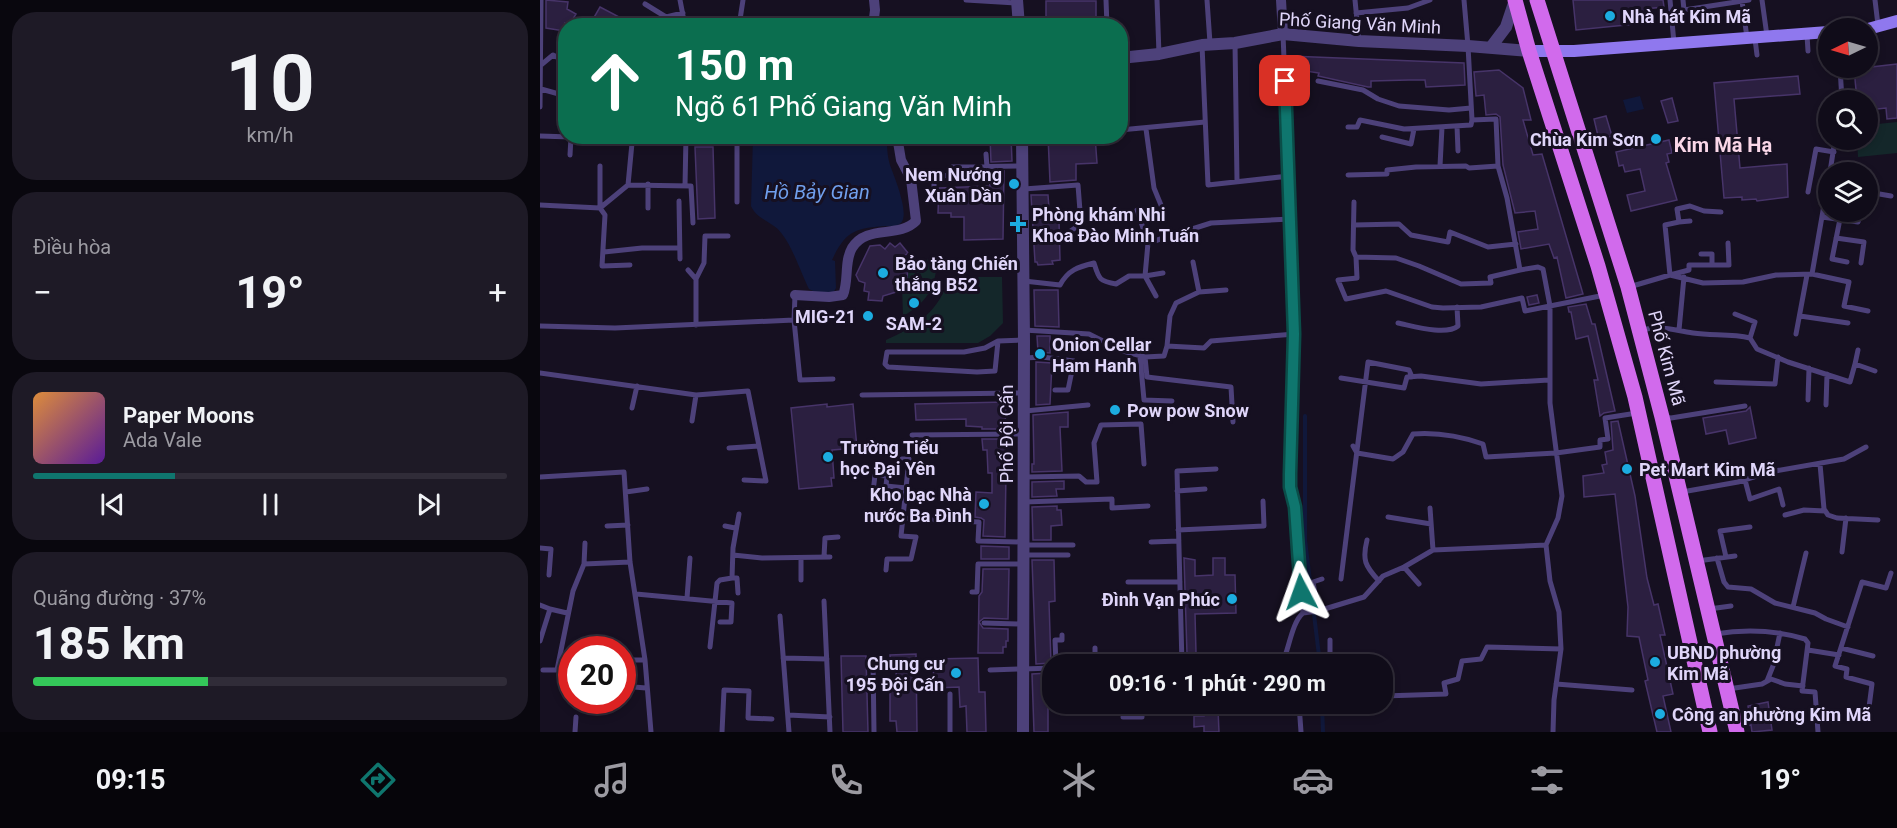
<!DOCTYPE html>
<html lang="vi">
<head>
<meta charset="utf-8">
<style>
  :root { --surface:#100c19; --page:#1e1a26; --text:#f1f3f6; --muted:#9c9ba2; --line:#302c38; --accent:#0f766e }
  body { margin:0; font-family:Roboto,sans-serif; background:var(--page); color:var(--text); height:100vh; display:flex; flex-direction:column; font-size:22px; white-space:nowrap }
  * { box-sizing:border-box; margin:0 }
  p { font-size:20px; color:var(--muted) }
  .icon { flex:none; width:33px; height:33px; fill:none; stroke:currentColor; stroke-width:2; stroke-linecap:round; stroke-linejoin:round }
  .map { position:relative; flex:1; overflow:hidden }
  .sheet { display:flex; flex-direction:column; gap:12px; padding:12px; background:#09070e; width:540px }
  .sheet>* { flex:none }
  .guide { position:absolute; left:18px; top:18px; width:570px; height:126px; border-radius:24px; box-shadow:0 3px 9px #0003,0 0 0 2px var(--line); background:#0b6e4f; color:#fff; overflow:hidden }
  .needle { width:39px; rotate:265deg }
  .buttons { position:absolute; left:1278px; top:18px; display:grid; gap:12px }
  .buttons a { display:grid; place-items:center; width:60px; height:60px; border-radius:50%; background:var(--surface); box-shadow:0 3px 9px #0003,0 0 0 2px var(--line); font-size:30px }
  .speed { position:absolute; left:18px; top:636px; display:flex; gap:12px; font-size:30px; font-weight:700; text-align:center }
  .speed>* { display:grid; place-content:center; width:78px; height:78px; border-radius:50%; background:var(--surface); box-shadow:0 3px 9px #0003,0 0 0 2px var(--line); line-height:1 }
  .speed .limit { border:9px solid #d22; background:#fff; color:#111 }
  .pin { position:absolute; display:grid; place-items:center; width:51px; height:51px; color:#fff; margin:-26px; border-radius:12px; box-shadow:0 3px 9px #0006 }
  .me { position:absolute; width:66px; margin:-33px; rotate:356deg; stroke-linejoin:round; filter:drop-shadow(0 0 4px #0008) }
  .turn { display:flex; align-items:center; gap:21px; height:126px; padding:0 18px; font-size:27px }
  .turn .icon { width:78px; height:78px; stroke-width:2.5 }
  .turn b { display:block; font-size:42px; line-height:51px }
  .big { font-size:45px; font-weight:700; line-height:1.1 }
  .sheet .card { flex:1; display:flex; flex-direction:column; justify-content:center; gap:9px; min-width:0; padding:0 21px; border-radius:24px; background:var(--page) }
  .sheet .dial { align-items:center; gap:0 }
  .dial b { font-size:78px; line-height:1 }
  .song { display:flex; align-items:center; gap:18px }
  .cover { width:72px; height:72px; border-radius:9px; background:linear-gradient(135deg,hsl(30 70% 55%),hsl(270 70% 35%)) }
  .played { height:6px; border-radius:3px; background:linear-gradient(90deg,var(--accent) 30%,var(--line) 30%) }
  .keys { display:flex; justify-content:space-around; direction:ltr }
  .heat { display:flex; justify-content:space-between; align-items:center; font-size:33px; direction:ltr }
  .charge { height:9px; border-radius:4px; background:linear-gradient(90deg,#34c759 37%,var(--line) 0) }
  .trip { position:absolute; left:502px; top:654px; width:351px; height:60px; border-radius:24px; background:var(--surface); box-shadow:0 3px 9px #0003,0 0 0 2px var(--line); font-weight:700; line-height:60px; text-align:center }
  .menu { display:flex; height:96px; justify-content:space-around; align-items:center; background:#06050a; color:var(--muted) }
  .menu .icon { width:42px; height:42px }
  .menu .current { color:var(--accent) }
  .menu b { font-size:27px; color:var(--text) }
  main { display:flex; flex:1; min-height:0 }
  .map>svg:first-child { display:block }
  .green { fill:#14272a }
  .water { fill:#10183b }
  .lines { fill:none; stroke-linecap:round; stroke-linejoin:round }
  .stream { stroke:#10183b; stroke-width:4 }
  .building { fill:#2b1f40; stroke:#473469; stroke-width:1.5 }
  .service { stroke:#4d417a; stroke-width:5 }
  .minor { stroke:#4d417a; stroke-width:10 }
  .tertiary { stroke:#4d417a; stroke-width:12 }
  .secondary { stroke:#8f78ee; stroke-width:12 }
  .primary { stroke:#d16aec; stroke-width:15 }
  .route-casing { stroke:#0a4d48; stroke-width:15 }
  .route { stroke:#0f766e; stroke-width:10 }
  .poi-dot { fill:#1cace0; stroke:#161021; stroke-width:2 }
  .labels { text-anchor:middle; dominant-baseline:central; stroke-width:6; stroke-linejoin:round; paint-order:stroke }
  .poi-label { font-size:18px; font-weight:bold; fill:#e0d6fa; stroke:#161021; text-anchor:start }
  .street-label { font-size:18px; fill:#e0d6fa; stroke:#161021 }
  .neighbourhood-label { font-size:20px; font-weight:bold; fill:#fad7e8; stroke:#161021 }
  .water-label { font-size:20px; font-style:italic; fill:#709fed; stroke:#161021 }
</style>
</head>
<body>
<main>
<section class="sheet">
<div class="card dial"><b>10</b><p>km/h</p></div>
<div class="card"><p>Điều hòa</p>
<div class="heat"><a>−</a><b class="big">19°</b><a>+</a></div>
</div>
<div class="card">
<div class="song"><i class="cover"></i><div><b>Paper Moons</b><p>Ada Vale</p></div></div>
<div class="played"></div>
<div class="keys"><svg class="icon" aria-label="previous" viewBox="0 0 24 24"><path d="M18 5L8 12l10 7zM5 5v14"/></svg><svg class="icon" aria-label="pause" viewBox="0 0 24 24"><path d="M8 5v14M16 5v14"/></svg><svg class="icon" aria-label="next" viewBox="0 0 24 24"><path d="M6 5l10 7-10 7zM19 5v14"/></svg></div>
</div>
<div class="card"><p>Quãng đường · 37%</p><b class="big">185 km</b><div class="charge"></div></div>
</section>
<div class="map">
<svg width="1357" height="732" viewBox="0 0 1357 732">
  <rect width="100%" height="100%" fill="#161021"/>
  <path class="green" d="M1357,122V153L1318,157L1317,140H1328V125Z
    M397,254C397,284 390,301 363,316L362,286L367,279L368,271Z
    M408,277H462L463,323L450,336L438,343H346V340C375,327 402,310 408,277Z"/>
  <path class="water" d="M1100,96L1104,109L1087,113L1083,100Z
    M213,137H347C347,146 347,155 350,165C354,176 370,214 361,223C357,227 352,226 347,226C316,228 306,230 292,260L295,261L296,288L293,293L275,292L269,289C261,273 253,248 242,234C234,222 217,220 211,206Z"/>
  <g class="lines">
    <path class="stream" d="M765,416V540L780,664
      M782,704L783,732"/>
  </g>
  <path class="building" d="M6,0L28,2L27,9L36,14L30,24L25,23L24,31L6,28Z
    M1033,0H1123L1124,7L1104,9L1106,23L1036,30Z
    M506,1H556V26H509L506,23Z
    M60,7L83,19L80,26H49Z
    M749,56L924,63L925,85L886,87L885,80H869L831,81V87H828L778,76L779,73L766,71V69L749,67Z
    M1357,64V118L1347,119L1346,108L1328,110V100H1317L1314,69Z
    M959,70L983,88L991,120H983L993,155L1002,154L1043,294L1026,298L1017,257L1014,258L1009,244L981,249L978,232L998,229L995,211L975,213L963,165L960,117L956,114L946,115L944,95L936,96L934,72Z
    M1258,76L1260,94L1194,99L1200,168L1247,164L1248,197L1217,201L1216,199L1202,200V197L1184,198L1174,83Z
    M1132,98L1138,121L1128,123L1121,101Z
    M1066,116L1072,136L1059,140L1054,119Z
    M450,136H471L472,161L451,162Z
    M508,136H555L557,163L536,164V180L510,182Z
    M1129,140L1132,153L1127,154L1129,162L1126,163L1137,200L1091,211L1087,195L1105,191L1100,169L1085,172L1083,165L1079,166L1076,152Z
    M155,147H173L175,218L158,219Z
    M449,171H464L463,239L424,240V217H411V213H398L399,188L450,186Z
    M491,195H508L510,221H519L520,260L512,261L513,264L498,265L497,262H495Z
    M350,243L355,247L360,243L368,253L363,257L368,264L367,279L356,292L343,296L342,301L328,300L329,292L324,291L325,283L319,281L316,275L330,246L340,245L345,249Z
    M494,290H518L519,327L495,326Z
    M997,295L999,303L989,305L987,297Z
    M1046,304L1052,324H1055L1075,411L1064,413L1060,416L1054,380H1058L1048,336L1036,339L1031,312H1029L1028,307Z
    M497,336H510V353L498,352Z
    M496,362L512,363L510,404L496,405Z
    M466,402L465,429H442V427L426,426V419L376,420L375,404Z
    M287,404V407L313,404L317,448L292,450L294,478H291L292,486L259,489L251,408Z
    M1210,407L1216,438L1189,444L1186,430L1166,434L1163,418L1206,411Z
    M528,412V427H520L522,471L492,472V464H494L493,415Z
    M1078,421L1095,496L1107,578L1114,605L1118,604L1125,635H1120L1133,694L1123,696L1131,732H1117L1105,681L1108,680L1099,637L1087,636L1088,607L1075,494L1044,497L1043,476L1064,473L1062,465L1067,464L1065,452L1073,450L1071,422Z
    M442,439H465L466,472L465,537L443,536L444,520L441,518L435,517L436,492L452,493V473H448L447,450H443Z
    M524,481V489H516L517,496L492,497V482Z
    M517,506V510H521L522,525L511,526V540H493L492,507Z
    M441,546L469,547V559H441Z
    M644,558L655,560V576L673,575V558H685V575H695L696,613L655,614L656,653L647,654Z
    M492,560H514L515,601L509,602L511,663L496,664Z
    M443,569H469L468,619L444,618L439,622L443,628L468,629V641H466V647H463V653H438L439,596L442,592Z
    M376,654L377,732H357L356,721H350V691H357L356,669H351L350,655Z
    M301,656H326L328,732H303Z
    M438,658L439,692H445L446,732H427L426,706L420,707L419,687L394,688L393,659Z
    M508,673V732H494L492,674Z
    M1228,702L1232,730L1212,732L1211,725L1207,726L1205,714L1209,713L1208,706Z
    M664,709H678L679,732H664V726L654,727V716H664Z"/>
  <g class="lines">
    <path class="service" d="M140,0L145,26
      M426,0L476,3
      M566,0L567,26
      M617,0L619,54
      M667,0L670,43
      M815,0L819,41
      M924,0L928,46L932,120L956,119L958,166L967,198L980,270L998,267L1003,269L1010,306V403L1022,496L1018,518L1006,545L1010,581L1019,612L1021,649L1014,700L1013,732
      M1130,0L1134,43
      M1143,0L1144,10L1209,0
      M1222,0L1227,36
      M1335,0L1338,25
      M1202,1L1207,38
      M105,4L126,17L143,13
      M816,13L868,8L890,0
      M199,26L203,0
      M743,34L755,334L750,487L755,507L763,613
      M1267,35L1268,51
      M1215,39L1217,55
      M695,43L697,181
      M662,45L668,185L749,176
      M1,65L13,55L26,62
      M1300,68L1302,100
      M778,81L823,90L838,99L859,106L909,110L931,108
      M1,89L26,96
      M0,107L1,0
      M917,126L918,151
      M808,127H817L820,120L864,129L931,125L932,120
      M606,129L614,188L623,210
      M580,130L665,122
      M0,136L31,137L30,155
      M842,137L871,144L874,129
      M446,154L447,167
      M60,166V208L65,215L62,266L90,265
      M900,166L902,127
      M412,167L482,166
      M1290,172L1294,146L1298,140
      M808,175L847,174V170L876,167L926,166L929,168L958,166
      M88,185L92,143
      M145,186L146,136
      M484,189L538,185L541,224L526,234
      M394,191V176L425,175V167
      M1268,192L1276,149L1294,152
      M1328,192L1351,196
      M139,201L140,259
      M197,202V136
      M814,202L813,250L816,257L817,278L798,280L806,299L846,291L892,307L903,308L941,307L982,298L985,311L1065,295
      M0,205L60,208L88,185L151,186L153,223
      M108,208V184
      M597,210L608,243L605,276L623,273
      M1181,212L1164,211L1150,206L1137,209L1139,222L1125,225L1130,275L1149,270V265H1189L1188,243
      M1282,217L1318,222L1321,212
      M1300,219L1292,259L1307,262
      M1139,222L1150,221
      M814,225L859,224L871,235L908,242L910,232L948,247L976,244
      M1296,238L1324,242L1321,263
      M608,243L671,223L751,219
      M64,252L102,248H139
      M1161,254H1172V265
      M816,257L856,258L879,266L921,284L951,283L950,277L980,270
      M653,262L659,292
      M148,270L156,279
      M1272,274L1288,182
      M484,281L520,285C528,270 538,267 554,263C559,279 559,281 576,284L589,276H605L616,296
      M1089,287L1130,275L1163,283L1203,282L1236,275L1272,274L1309,282L1304,306L1328,311
      M686,290L659,292L636,303L630,316L627,346L664,348L671,341L755,334
      M255,295L254,320L260,380L293,379
      M1195,314L1215,322L1210,338
      M1260,316L1308,323
      M858,323C873,326 906,336 918,326L917,307
      M156,325V279L164,263L165,236H188
      M0,326L75,328L254,320
      M484,330L549,334L583,351L605,357L607,377L691,387L693,422
      M1101,330C1122,325 1132,330 1153,333C1172,336 1191,333 1210,338L1217,349L1248,362L1310,382L1315,364L1335,371
      M1139,330L1144,277
      M1256,334L1267,275
      M458,341L455,371L437,372L348,367L345,364L347,352H424L445,348L458,341L483,340
      M600,357L604,400L632,401
      M605,357L624,356L627,346
      M485,358L502,357L534,361L528,390H515
      M1315,364L1318,350
      M0,373L156,395L208,391L226,481L204,480
      M801,378L864,388L867,377L881,376L941,384L1009,380
      M1176,382L1235,384L1238,357
      M322,395L483,393
      M1268,400L1269,368
      M1286,405L1287,374
      M92,408L97,386
      M485,411L548,405
      M1124,417L1131,418L1205,406
      M152,421L156,395
      M372,435L483,434
      M813,446L817,453L853,459L863,452L873,434C898,432 920,436 943,444L946,457L1016,453L1060,447V440L1068,439L1065,418L1097,413
      M189,448L219,446
      M1280,464L1284,509L1288,515L1297,518L1338,520
      M0,477L84,472L90,562L105,660L111,732
      M485,477L539,476L546,482H557L554,443L561,425L601,424L604,464
      M1205,480L1210,499L1239,489L1243,505
      M637,491L665,489
      M86,492L107,489
      M333,492L335,475L347,476L346,486L366,488
      M1142,492L1198,482L1229,472L1304,459L1326,447
      M484,502L572,499V508L608,506
      M890,508L893,550
      M1245,515L1264,510L1285,511
      M848,517L891,524
      M363,518L439,522L438,541L483,542
      M67,526L88,525
      M185,526L195,528
      M638,530L724,526L723,501
      M827,540C822,560 825,566 839,581
      M611,542L639,541
      M484,545H533
      M0,548L11,549L9,575
      M1302,552L1306,518
      M193,555L222,558L290,557
      M484,555H528
      M284,557L285,538L298,537
      M1186,557L1180,531L1210,527
      M261,558V580
      M1177,558L1184,582L1188,587L1211,589L1235,603L1275,613L1286,619L1308,627
      M1157,561L1195,556
      M44,564L45,543
      M864,567L879,584
      M346,570L347,559H371L376,537L361,536L369,459H362
      M192,578H197L198,593
      M801,579L828,362L869,370L872,377
      M588,582H640
      M432,592H437L438,564H482
      M96,594L192,603L191,622H180
      M147,598L150,558
      M284,601L290,732
      M0,605L10,609
      M1253,607L1266,553
      M1169,609L1191,606
      M778,611L773,582L782,579
      M763,613L778,611L824,597L843,576L864,567L893,550L1006,545
      M240,616L249,732
      M444,623L482,624
      M1175,634C1205,629 1235,630 1265,639L1268,643L1262,691L1275,692L1278,732
      M790,640V664
      M0,641L10,609L27,613
      M170,647L177,583L180,580L192,578L193,548L199,514
      M555,648V664
      M1301,648L1333,656
      M1268,650L1299,655
      M243,658L287,659
      M82,660H105
      M333,661L334,732
      M516,664L515,640H522V635
      M642,664L637,471L676,469
      M742,664C749,649 752,622 763,613
      M3,670H17L33,591L44,564L90,562
      M450,670L513,668
      M1227,681L1233,666L1240,633
      M1016,684L1092,690
      M82,686L106,688
      M1188,689L1222,684L1231,679L1245,684L1263,686
      M27,693L28,683H32
      M410,694V732
      M843,696L906,694L904,683L918,679L922,661L941,659L947,647L1021,649
      M746,704H759L761,732
      M248,715L290,717
      M1328,715L1332,684L1306,677L1307,669L1295,666L1322,582L1346,588L1351,573
      M583,717H602V704
      M35,732L36,717
      M182,732L184,690L209,691L208,718L232,719"/>
    <path class="minor" d="M741,0L743,34
      M333,26L335,10L334,0
      M255,295L289,297L303,295C309,280 304,262 312,248C327,224 358,239 376,221L371,179L361,160L357,136"/>
    <path class="tertiary" d="M477,0L479,26
      M951,47L966,27L975,0
      M580,58L619,54L662,45L695,43L743,34L819,41L928,46L989,51
      M482,136L484,340L483,732"/>
    <path class="secondary" d="M1328,29L1357,21
      M989,51H1034L1288,32"/>
    <path class="primary" d="M975,0L989,51L1058,266L1095,397L1170,732
      M997,0L1088,287L1122,417L1197,732"/>
  </g>
  <g class="lines">
    <g class="route-casing">
      <path id="route" d="M745,81L754,334L750,474V487L755,507L761,592"/>
    </g>
    <use href="#route" class="route"/>
  </g>
  <g class="poi-dot">
    <circle cx="1070" cy="16" r="6"/>
    <circle cx="1116" cy="139" r="6"/>
    <circle cx="474" cy="184" r="6"/>
    <path d="M475 215h6v6h6v6h-6v6h-6v-6h-6v-6h6z"/>
    <circle cx="343" cy="273" r="6"/>
    <circle cx="374" cy="303" r="6"/>
    <circle cx="328" cy="316" r="6"/>
    <circle cx="500" cy="354" r="6"/>
    <circle cx="575" cy="410" r="6"/>
    <circle cx="288" cy="457" r="6"/>
    <circle cx="1087" cy="469" r="6"/>
    <circle cx="444" cy="504" r="6"/>
    <circle cx="692" cy="599" r="6"/>
    <circle cx="1115" cy="662" r="6"/>
    <circle cx="416" cy="673" r="6"/>
    <circle cx="1120" cy="714" r="6"/>
  </g>
  <g class="labels">
    <g class="poi-label">
      <text x="1082" y="16">Nhà hát Kim Mã</text>
      <text x="1104" y="139" text-anchor="end">Chùa Kim Sơn</text>
      <text x="462" y="174" text-anchor="end">Nem Nướng<tspan x="462" dy="21">Xuân Dần</tspan></text>
      <text x="492" y="214">Phòng khám Nhi<tspan x="492" dy="21">Khoa Đào Minh Tuấn</tspan></text>
      <text x="355" y="263">Bảo tàng Chiến<tspan x="355" dy="21">thắng B52</tspan></text>
      <text x="316" y="316" text-anchor="end">MIG-21</text>
      <text x="374" y="323" text-anchor="middle">SAM-2</text>
      <text x="512" y="344">Onion Cellar<tspan x="512" dy="21">Ham Hanh</tspan></text>
      <text x="587" y="410">Pow pow Snow</text>
      <text x="300" y="447">Trường Tiểu<tspan x="300" dy="21">học Đại Yên</tspan></text>
      <text x="1099" y="469">Pet Mart Kim Mã</text>
      <text x="432" y="494" text-anchor="end">Kho bạc Nhà<tspan x="432" dy="21">nước Ba Đình</tspan></text>
      <text x="680" y="599" text-anchor="end">Đình Vạn Phúc</text>
      <text x="1127" y="652">UBND phường<tspan x="1127" dy="21">Kim Mã</tspan></text>
      <text x="404" y="663" text-anchor="end">Chung cư<tspan x="404" dy="21">195 Đội Cấn</tspan></text>
      <text x="1132" y="714">Công an phường Kim Mã</text>
    </g>
    <g class="street-label">
      <text transform="translate(820 23) rotate(3)">Phố Giang Văn Minh</text>
      <text transform="translate(1127 358) rotate(75)">Phố Kim Mã</text>
      <text transform="translate(466 434) rotate(-90)">Phố Đội Cấn</text>
    </g>
    <g class="neighbourhood-label">
      <text x="1183" y="145">Kim Mã Hạ</text>
    </g>
    <g class="water-label">
      <text x="277" y="192">Hồ Bảy Gian</text>
    </g>
  </g>
</svg>
<div class="buttons">
<a><svg class="needle" viewBox="-14 -14 28 28"><path d="M0-13l5 13h-10z" fill="#e53935"/><path d="M0 13l5-13h-10z" fill="#9c9ba2"/></svg></a>
<a><svg class="icon" aria-label="search" viewBox="0 0 24 24"><circle cx="10" cy="10" r="6"/><path d="M15 15l6 6"/></svg></a>
<a><svg class="icon" aria-label="layers" viewBox="0 0 24 24"><path d="M12 4l9 5-9 5-9-5zM3 14l9 5 9-5"/></svg></a>
</div>
<div class="speed"><div class="limit">20</div></div>
<div class="pin" style="left:745px;top:81px;background:#d93025"><svg class="icon" aria-label="arrive" viewBox="0 0 24 24"><path d="M6 21V4h12l-3 4 3 4H6"/></svg></div>
<svg class="me" style="left:761px;top:592px" viewBox="-20 -20 40 40"><path d="M0-17L14 15 0 8-14 15z" fill="#0f766e" stroke="#fff" stroke-width="4"/></svg>
<div class="trip">09:16 · 1 phút · 290 m</div>
<div class="guide">
<div class="turn"><svg class="icon" aria-label="ahead" viewBox="0 0 24 24"><path d="M12 20V5M6 11l6-6 6 6"/></svg><div><b>150 m</b>Ngõ 61 Phố Giang Văn Minh</div></div>
</div>
</div>
</main>
<nav class="menu">
<b>09:15</b>
<svg class="icon current" aria-label="directions" viewBox="0 0 24 24"><path d="M12 3l9 9-9 9-9-9zM9 14v-3h6M13 9l2 2-2 2"/></svg>
<svg class="icon" aria-label="music" viewBox="0 0 24 24"><path d="M9 18V5l10-2v13"/><circle cx="6" cy="18" r="3"/><circle cx="16" cy="16" r="3"/></svg>
<svg class="icon" aria-label="phone" viewBox="0 0 24 24"><path d="M5 4h4l2 5-3 2q2 4 5 5l2-3 5 2v4C11 20 4 13 5 4z"/></svg>
<svg class="icon" aria-label="climate" viewBox="0 0 24 24"><path d="M12 3v18M4 7l16 10M4 17L20 7"/></svg>
<svg class="icon" aria-label="car" viewBox="0 0 24 24"><path d="M5 17H2v-5l4-1 3-4h7l3 4 3 1v5h-3M9 17h6M6 11h13"/><circle cx="7" cy="17" r="2"/><circle cx="17" cy="17" r="2"/></svg>
<svg class="icon" aria-label="filters" viewBox="0 0 24 24"><path d="M4 7h16M4 17h16"/><circle cx="9" cy="7" r="2"/><circle cx="15" cy="17" r="2"/></svg>
<b>19°</b>
</nav>
</body>
</html>
